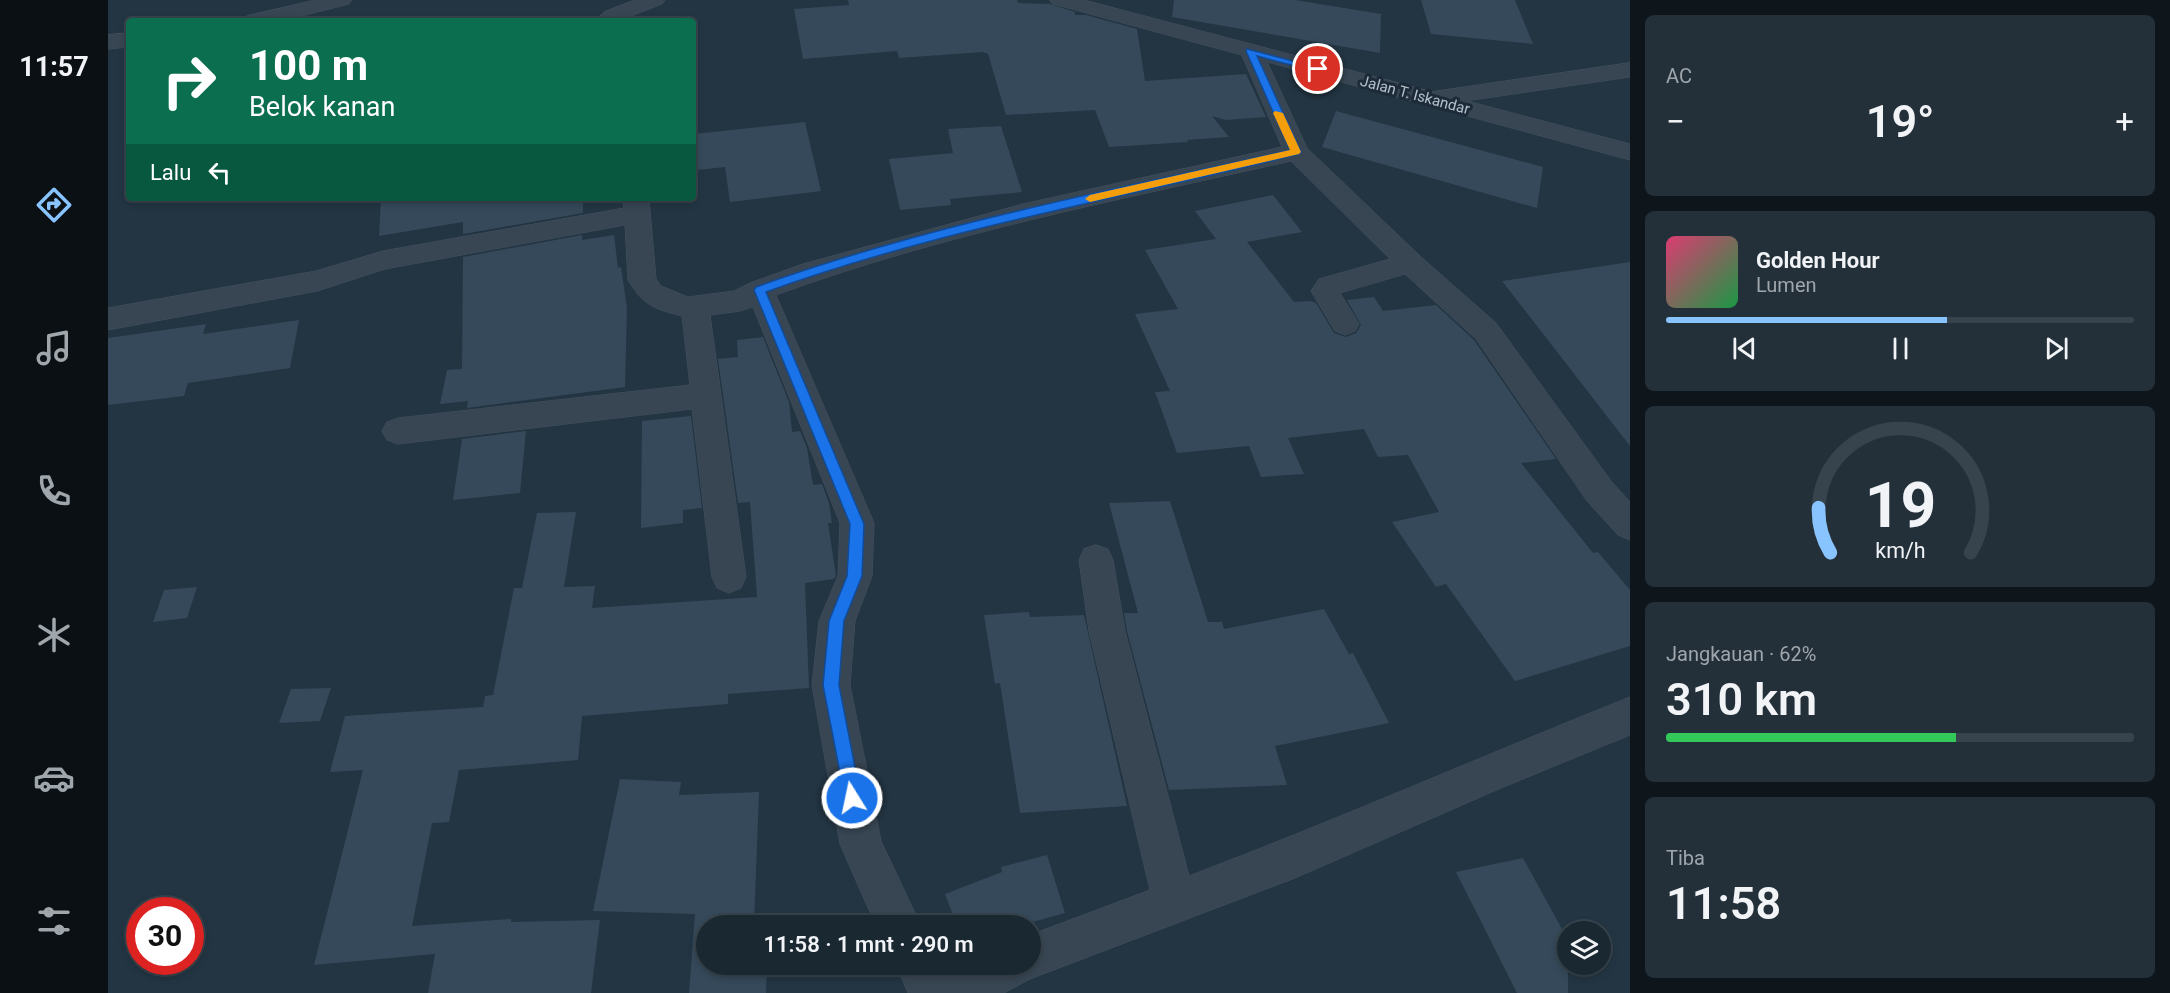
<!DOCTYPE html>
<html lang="id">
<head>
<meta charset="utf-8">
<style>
  :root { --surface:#1a2832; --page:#23303a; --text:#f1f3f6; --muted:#9fa6ac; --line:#38444d; --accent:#88c4ff }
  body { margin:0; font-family:Roboto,sans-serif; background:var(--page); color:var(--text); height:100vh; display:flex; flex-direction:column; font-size:22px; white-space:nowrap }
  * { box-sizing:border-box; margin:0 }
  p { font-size:20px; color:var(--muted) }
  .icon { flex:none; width:33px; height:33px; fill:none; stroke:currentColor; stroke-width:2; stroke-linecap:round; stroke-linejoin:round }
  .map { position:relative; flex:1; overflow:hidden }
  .panel { display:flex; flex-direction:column; gap:15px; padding:15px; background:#0e161c; width:540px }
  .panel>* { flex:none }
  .top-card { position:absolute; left:18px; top:18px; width:570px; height:183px; border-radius:6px; box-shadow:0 3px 9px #0003,0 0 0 2px var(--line); background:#0b6e4f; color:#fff; overflow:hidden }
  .controls { position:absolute; left:1449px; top:921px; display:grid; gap:12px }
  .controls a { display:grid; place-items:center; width:54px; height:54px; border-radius:50%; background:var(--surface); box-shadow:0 3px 9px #0003,0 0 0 2px var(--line); font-size:30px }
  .speed { position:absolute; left:18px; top:897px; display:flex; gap:12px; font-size:30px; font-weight:700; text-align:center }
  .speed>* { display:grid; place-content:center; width:78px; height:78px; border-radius:50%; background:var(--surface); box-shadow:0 3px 9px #0003,0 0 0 2px var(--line); line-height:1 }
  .speed .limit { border:9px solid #d22; background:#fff; color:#111 }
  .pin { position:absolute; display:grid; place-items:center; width:51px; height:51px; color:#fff; margin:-26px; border:3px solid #fff; border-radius:50%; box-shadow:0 2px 6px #0007 }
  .me { position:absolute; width:66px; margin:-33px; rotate:350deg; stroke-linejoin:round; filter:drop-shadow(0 0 4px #0008) }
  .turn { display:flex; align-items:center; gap:21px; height:126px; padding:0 24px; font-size:27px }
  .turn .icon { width:78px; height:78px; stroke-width:2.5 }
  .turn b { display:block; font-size:42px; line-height:51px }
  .then { display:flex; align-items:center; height:57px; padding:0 24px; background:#0003; gap:12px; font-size:22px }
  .big { font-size:45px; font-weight:600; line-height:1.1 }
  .panel .tile { flex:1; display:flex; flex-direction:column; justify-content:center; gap:9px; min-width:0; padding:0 21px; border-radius:9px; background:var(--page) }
  .panel .dial { align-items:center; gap:0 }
  .dial svg { height:156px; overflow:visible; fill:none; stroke:var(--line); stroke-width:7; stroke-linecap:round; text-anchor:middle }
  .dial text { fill:var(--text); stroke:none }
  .song { display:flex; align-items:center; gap:18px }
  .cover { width:72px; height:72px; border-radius:9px; background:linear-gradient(135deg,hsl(340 70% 55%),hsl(140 70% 35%)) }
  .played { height:6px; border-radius:3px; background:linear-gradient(90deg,var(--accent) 60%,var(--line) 60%) }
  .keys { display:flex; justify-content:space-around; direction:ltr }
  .heat { display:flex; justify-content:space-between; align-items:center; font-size:33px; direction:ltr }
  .charge { height:9px; border-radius:4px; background:linear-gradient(90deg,#34c759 62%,var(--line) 0) }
  .trip { position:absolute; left:588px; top:915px; width:345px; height:60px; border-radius:30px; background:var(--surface); box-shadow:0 3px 9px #0003,0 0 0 2px var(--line); font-weight:600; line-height:60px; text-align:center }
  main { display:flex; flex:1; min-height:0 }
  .dock { display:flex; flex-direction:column; width:108px; justify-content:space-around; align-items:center; background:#0a1014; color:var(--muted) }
  .dock .icon { width:42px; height:42px }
  .dock .active { color:var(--accent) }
  .dock b { font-size:27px; color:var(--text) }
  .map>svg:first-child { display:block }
  .building { fill:#35495a }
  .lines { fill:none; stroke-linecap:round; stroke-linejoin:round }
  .minor-casing { stroke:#45525f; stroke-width:1 }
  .tertiary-casing { stroke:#45525f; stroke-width:1 }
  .minor { fill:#384653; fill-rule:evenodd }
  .tertiary { fill:#384653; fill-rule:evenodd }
  .route { fill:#1a73e8; stroke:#114b97; stroke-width:1.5 }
  .slow { fill:#f59e0b }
  .labels { text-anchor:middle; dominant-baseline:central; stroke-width:6; stroke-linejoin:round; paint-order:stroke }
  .far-street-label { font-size:15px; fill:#b5c1cd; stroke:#1d2b38 }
</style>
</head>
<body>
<main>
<nav class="dock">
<b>11:57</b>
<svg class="icon active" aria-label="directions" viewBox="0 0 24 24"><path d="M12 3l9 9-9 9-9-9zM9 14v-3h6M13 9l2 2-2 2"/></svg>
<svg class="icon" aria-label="music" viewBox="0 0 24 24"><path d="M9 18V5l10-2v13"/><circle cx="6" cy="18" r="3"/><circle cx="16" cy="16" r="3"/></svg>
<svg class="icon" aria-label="phone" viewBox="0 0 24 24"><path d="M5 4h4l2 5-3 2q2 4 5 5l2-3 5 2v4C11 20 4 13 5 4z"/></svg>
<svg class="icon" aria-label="climate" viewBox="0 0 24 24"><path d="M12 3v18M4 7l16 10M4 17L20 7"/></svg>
<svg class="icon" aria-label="car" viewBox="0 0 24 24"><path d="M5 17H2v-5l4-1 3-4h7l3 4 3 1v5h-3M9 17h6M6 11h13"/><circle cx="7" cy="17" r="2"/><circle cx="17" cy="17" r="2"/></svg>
<svg class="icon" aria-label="filters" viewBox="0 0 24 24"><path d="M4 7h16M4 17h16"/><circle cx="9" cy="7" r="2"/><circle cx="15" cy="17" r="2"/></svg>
</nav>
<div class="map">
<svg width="1522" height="993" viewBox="0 0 1522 993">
  <rect width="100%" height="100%" fill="#233543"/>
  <path class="building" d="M740,0H909L910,3L942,4L967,12V15H978L1029,29L1037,81L1138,74L1158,117L1118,120L1104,116L1121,137L1079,140L1080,142L1001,147L987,110L898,115L880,54L875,52L791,58L789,51L695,59L686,9L741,5Z
    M1066,0H1187L1273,14L1272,53L1064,17Z
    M1313,0H1407L1425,44L1323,34Z
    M1228,111L1435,167L1429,208L1214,147Z
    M697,122L713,191L622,202L617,167L589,170L586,134Z
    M893,126L914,192L842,199L843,205L792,210L781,159L845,153L840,129Z
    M1165,195L1194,232L1139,242L1186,302L1203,301L1208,303L1226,333L1238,337L1248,333L1253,325L1239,300L1266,297L1275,311L1328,305L1366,340L1448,459L1413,463L1485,553L1490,552L1522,590V646L1407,681L1338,584L1328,587L1284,522L1331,512L1300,455L1270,457L1256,429L1180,438L1196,474L1153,477L1141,446L1069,453L1047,392L1062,391L1027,314L1070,309L1037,250L1108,239L1087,211Z
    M273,198H392L393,201L413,198H475V213L355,234V222L271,236Z
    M474,235V240L506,235L510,268L513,267L519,308L517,387L359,408L360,401L332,404L339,370L354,369L355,257Z
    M1522,262V446L1394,281Z
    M191,320L182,368L80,383L76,396L0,405V338L98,324L95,334Z
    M655,337L681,402L684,432L692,431L699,448L705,485L714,484L721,503L724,523H720L728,576L726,579L697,583L701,688L620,694V704L474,716L470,760L351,770L341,822L324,823L304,926L403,919V922L492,920L483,993H320L327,954L206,965L255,770L222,772L237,716L375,707L377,696L385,695L406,588H414L429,513L468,512L456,587L487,586L484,608L649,597L642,502L630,503L610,359L630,357L629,340Z
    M583,416L594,508L575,510V523L533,528L534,421Z
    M418,431L412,493L345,500L354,439Z
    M1062,501L1100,622H1114L1116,629L1216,609L1241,654L1245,653L1281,723L1167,746L1179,785L1061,790L1019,631L1016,613H1030L1001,503Z
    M89,587L79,618L45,622L56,590Z
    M921,612L922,617L976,615L1019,806L912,813L892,683L887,684L876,615Z
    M223,688L212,721L171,723L183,689Z
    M512,779L573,782L571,795L651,792L646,923H661V926H598V964H659L658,993H581L587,914L485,911Z
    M939,855L957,913L910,926H849L837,894L894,872L893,867Z
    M1415,858L1460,940V993H1409L1348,872Z"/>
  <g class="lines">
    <g class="minor-casing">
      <path id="minor" d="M208,0H244L241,4L173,21H136L139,16Z
        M527,0H557L554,4L510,21H487L496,12Z
        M21,33V47L0,49V35Z
        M1143,44L1151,46L1154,51L1199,148L1312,256L1388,323L1503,481L1522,502V540L1510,535L1479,501L1368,339L1297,274L1232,293L1251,324L1247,331L1237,335L1227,331L1203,291L1211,279L1282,259L1183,161C1010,200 834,234 668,295L766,523L764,576L747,621L742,685L773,841L813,926H768L732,844L704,685L711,621L730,576L732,523L645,307L632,311L602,315L638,577L633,588L621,593L609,588L604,577L584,409L290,444L279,440L274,431L279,422L290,418L582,385L574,316C546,309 535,305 520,280L517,225L277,269L209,291L0,330V308L208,271L275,251L516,208L515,198H541L548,279L553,286L580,297L626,291L642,283L695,264L915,204L1174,147L1132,51L1135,46Z
        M1522,63V77L1323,106L1315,104L1311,99L1315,94L1323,92Z
        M988,545L1000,549L1005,560L1017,631L1081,876C1229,820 1374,756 1522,697V735L1393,788L1187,878L922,979L896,993H800L788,964H833L838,975L858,964H922V935L1042,890L981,631L971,560L976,549Z"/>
    </g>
    <g class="tertiary-casing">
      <path id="tertiary" d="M942,0H976L1522,144V160L945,4Z"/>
    </g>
    <use href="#minor" class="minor"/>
    <use href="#tertiary" class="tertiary"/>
  </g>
  <path class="route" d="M1139,49L1215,69L1210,72L1149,56L1193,152L1191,154C1013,199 831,229 658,292L756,524L754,576L736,621L731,685L753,798L750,804L744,807L738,804L715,685L721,621L739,576L742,524L646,290L648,287C819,225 1004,190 1182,150L1138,51Z"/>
  <path class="slow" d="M1167,111L1175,113L1193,152L1191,154L982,202L977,199L982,195L1182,150L1165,113Z"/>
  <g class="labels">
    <g class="far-street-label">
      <text transform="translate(1307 95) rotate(15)">Jalan T. Iskandar</text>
    </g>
  </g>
</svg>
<div class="controls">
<a><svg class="icon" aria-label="layers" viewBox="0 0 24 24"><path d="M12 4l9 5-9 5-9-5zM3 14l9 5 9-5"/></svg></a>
</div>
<div class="speed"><div class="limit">30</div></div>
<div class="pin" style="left:1210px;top:69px;background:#d93025"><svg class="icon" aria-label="arrive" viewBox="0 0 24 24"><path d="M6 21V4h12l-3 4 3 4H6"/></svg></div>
<svg class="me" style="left:744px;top:798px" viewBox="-20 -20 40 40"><circle r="17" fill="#1a73e8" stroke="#fff" stroke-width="3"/><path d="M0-11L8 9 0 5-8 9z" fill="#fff"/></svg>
<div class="trip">11:58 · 1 mnt · 290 m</div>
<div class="top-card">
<div class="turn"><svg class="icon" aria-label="right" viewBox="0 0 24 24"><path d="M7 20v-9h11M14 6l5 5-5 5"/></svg><div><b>100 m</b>Belok kanan</div></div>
<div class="then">Lalu<svg class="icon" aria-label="left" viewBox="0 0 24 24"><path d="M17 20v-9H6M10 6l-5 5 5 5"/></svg></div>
</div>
</div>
<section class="panel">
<div class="tile"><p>AC</p>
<div class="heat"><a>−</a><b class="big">19°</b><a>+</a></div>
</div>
<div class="tile">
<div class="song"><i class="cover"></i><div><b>Golden Hour</b><p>Lumen</p></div></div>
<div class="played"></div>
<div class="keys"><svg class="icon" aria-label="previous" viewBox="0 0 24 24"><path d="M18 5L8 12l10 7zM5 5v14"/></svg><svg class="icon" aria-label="pause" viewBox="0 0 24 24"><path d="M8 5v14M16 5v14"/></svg><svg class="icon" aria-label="next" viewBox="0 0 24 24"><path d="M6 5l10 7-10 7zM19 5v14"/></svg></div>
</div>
<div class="tile dial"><svg viewBox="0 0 100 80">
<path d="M14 69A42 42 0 1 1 86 69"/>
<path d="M14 69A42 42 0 0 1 8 46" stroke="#88c4ff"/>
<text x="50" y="56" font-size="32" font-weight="700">19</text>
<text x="50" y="72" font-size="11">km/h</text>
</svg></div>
<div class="tile"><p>Jangkauan · 62%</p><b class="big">310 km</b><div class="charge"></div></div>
<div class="tile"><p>Tiba</p><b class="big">11:58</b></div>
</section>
</main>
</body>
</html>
